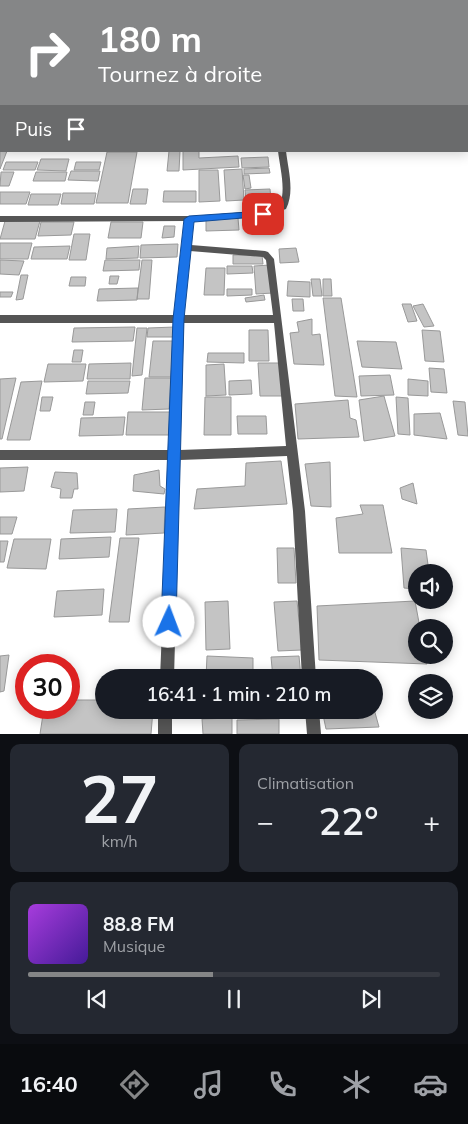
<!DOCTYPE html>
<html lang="fr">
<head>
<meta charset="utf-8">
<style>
  :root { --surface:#171b24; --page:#242831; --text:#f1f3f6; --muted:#9ea1a6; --line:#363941; --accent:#858687 }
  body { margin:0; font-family:Mulish,sans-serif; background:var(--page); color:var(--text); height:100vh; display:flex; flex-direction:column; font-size:19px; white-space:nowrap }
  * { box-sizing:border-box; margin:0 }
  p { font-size:16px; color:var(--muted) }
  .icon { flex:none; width:28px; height:28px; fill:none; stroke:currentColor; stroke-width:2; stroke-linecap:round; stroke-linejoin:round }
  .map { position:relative; height:734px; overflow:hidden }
  .side { display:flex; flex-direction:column; gap:10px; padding:10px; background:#0d0f14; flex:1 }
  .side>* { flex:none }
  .top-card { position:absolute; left:0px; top:0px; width:469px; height:152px; box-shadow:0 2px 12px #0003; background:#858687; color:#fff; overflow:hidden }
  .controls { position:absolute; left:408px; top:564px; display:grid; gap:10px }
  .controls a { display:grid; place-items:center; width:45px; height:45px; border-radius:50%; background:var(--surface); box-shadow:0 2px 12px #0003; font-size:25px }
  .speed { position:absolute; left:15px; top:654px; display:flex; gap:10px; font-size:25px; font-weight:700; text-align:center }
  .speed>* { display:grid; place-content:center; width:65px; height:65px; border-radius:50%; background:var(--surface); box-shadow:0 2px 12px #0003; line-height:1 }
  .speed .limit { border:8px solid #d22; background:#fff; color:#111 }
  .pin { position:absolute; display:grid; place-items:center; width:42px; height:42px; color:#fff; margin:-21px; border-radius:10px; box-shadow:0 2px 8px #0006 }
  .me { position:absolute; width:55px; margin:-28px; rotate:2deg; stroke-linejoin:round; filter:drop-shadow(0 0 4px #0008) }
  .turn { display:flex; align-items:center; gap:18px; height:105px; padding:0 15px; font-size:22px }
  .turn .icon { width:65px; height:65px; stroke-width:2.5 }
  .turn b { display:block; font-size:35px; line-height:42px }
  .then { display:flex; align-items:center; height:48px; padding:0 15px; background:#0003; gap:10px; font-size:19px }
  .big { font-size:38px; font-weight:600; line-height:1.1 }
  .side .widget { flex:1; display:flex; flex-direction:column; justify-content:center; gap:8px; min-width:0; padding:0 18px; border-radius:10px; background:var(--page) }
  .side .dial { align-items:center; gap:0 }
  .dial b { font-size:65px; line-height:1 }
  .song { display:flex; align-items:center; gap:15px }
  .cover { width:60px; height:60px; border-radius:8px; background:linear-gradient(135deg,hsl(280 70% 55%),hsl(260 70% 35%)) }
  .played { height:5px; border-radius:2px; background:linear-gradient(90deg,var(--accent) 45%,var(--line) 45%) }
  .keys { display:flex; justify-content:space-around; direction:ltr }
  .heat { display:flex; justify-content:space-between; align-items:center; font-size:28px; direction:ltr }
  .side .tiles { flex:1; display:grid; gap:10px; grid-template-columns:1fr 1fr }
  .widget:last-child { grid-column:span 2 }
  .trip { position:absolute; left:95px; top:669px; width:288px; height:50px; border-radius:25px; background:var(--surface); box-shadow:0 2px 12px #0003; font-weight:600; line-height:50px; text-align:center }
  .tab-bar { display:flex; height:80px; justify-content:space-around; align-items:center; background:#090b0e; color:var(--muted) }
  .tab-bar .icon { width:35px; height:35px }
  .tab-bar .active { color:var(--accent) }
  .tab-bar b { font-size:22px; color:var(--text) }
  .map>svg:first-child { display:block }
  .building { fill:#c4c4c4; stroke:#999 }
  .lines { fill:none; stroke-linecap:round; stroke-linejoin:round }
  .lane { fill:#555; fill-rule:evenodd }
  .street { fill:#555; fill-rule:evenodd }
  .route { fill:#1a73e8; stroke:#114b97 }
</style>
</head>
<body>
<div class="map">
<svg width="468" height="734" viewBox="0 0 468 734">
  <rect width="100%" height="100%" fill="#fff"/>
  <path class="building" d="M0,138L1,151H7L0,169Z
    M169,151H180L179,171H167Z
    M183,151H199V158L238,156L239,167L183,170Z
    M107,152H137L128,203H96Z
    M268,157L269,167L242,168L241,158Z
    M41,159H69L66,171L37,170Z
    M6,162H38L35,170H3Z
    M76,162H101L99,170H74Z
    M269,168L270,173L244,174V169Z
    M242,169L244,200L226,201L224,170Z
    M199,170H218L220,201L199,202Z
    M71,171H100L98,181L68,180Z
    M1,172H14L9,186H0Z
    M36,172H67L65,181H33Z
    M243,175H249L251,188L245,189Z
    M133,189H148L146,204H130Z
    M270,189L271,200L246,201L245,190Z
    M164,191H196V202H163Z
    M0,192H30L26,204H0Z
    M63,193H96L94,204H61Z
    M31,194H61L58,205H28Z
    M206,218H238L239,230L206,231Z
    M5,221H40L35,239H0Z
    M41,222H74L71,235L38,236Z
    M111,222H143L141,238H108Z
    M164,226H175L174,237L162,238Z
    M74,234H90L86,260H69Z
    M0,243H32L28,259H0Z
    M178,244L177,257L140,258L141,245Z
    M70,246L67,259H31L34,247Z
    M139,246L138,258L106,259L107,248Z
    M296,248L299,262L280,263L279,249Z
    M233,255H262L263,264H233Z
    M0,260L24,261L19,275L0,274Z
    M105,260H140L139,270L103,271Z
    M142,260H152L149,299H137Z
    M270,265L273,293L256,294L254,266Z
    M227,266H252L253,273L227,274Z
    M206,268H225L224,295H204Z
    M21,275H28L23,299L16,300Z
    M110,276H119L117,284H109Z
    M71,277H86L85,286H69Z
    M311,279H320L322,296H313Z
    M323,279H331L332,296H323Z
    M288,281L310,282V297L287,296Z
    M138,288L137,300L97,301L99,289Z
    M227,289H252V295L227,296Z
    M0,292H13L11,297H0Z
    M264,295L265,300L246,302L245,298Z
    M323,298H341L357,397L335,396Z
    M292,299H303L304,311H293Z
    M402,304H411L417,321L408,322Z
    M423,304L434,326L424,327L413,306Z
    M312,319V335L320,334L324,365L294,364L290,333L299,332L297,322Z
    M135,327L133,341L72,342L74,328Z
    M175,327L174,337H147L148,328Z
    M137,328H147L142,375L132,376Z
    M249,330H268L269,361H249Z
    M422,330L440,331L444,362L425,361Z
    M153,341H173L171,377H149Z
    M357,341L396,342L402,369L362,367Z
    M74,350H83L81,362H72Z
    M208,353H244V363L207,362Z
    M131,363L130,379H87L89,364Z
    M258,363H280L283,396H260Z
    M48,364H86L83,381L44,382Z
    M224,364L226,395L206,396V365Z
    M429,368L444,369L447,393L431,392Z
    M390,375L394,395L361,396L359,376Z
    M16,378L2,439H0V379Z
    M145,378H171L169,409L142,410Z
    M408,379L428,381V396L408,395Z
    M251,380L252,394L229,395V381Z
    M42,381L30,440H7L21,382Z
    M88,381H130L128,393L86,394Z
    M384,396L395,436L364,441L359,400Z
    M42,397H53L50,411H40Z
    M205,397H231V435H204Z
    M396,397L408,398L410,435L398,434Z
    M348,400L350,418L356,420L359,437L298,439L295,404Z
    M453,401L465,402L468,436L458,435Z
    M85,402H95L93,415H83Z
    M128,412H170L169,435H126Z
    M440,413L447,439L414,435V414Z
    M237,416H266L267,434H238Z
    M125,417L123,435L79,436L81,418Z
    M281,461L287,504L194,509L197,489L245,486L246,463Z
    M330,462L331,507L311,506L305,464Z
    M28,467L24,491L0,492V468Z
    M159,470L160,486L165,489L164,494L133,491L134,475Z
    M55,472L77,473L78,489H74L72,498H60L61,489L51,487Z
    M413,483L417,504L402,499L400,488Z
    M360,505H383L392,553H339L336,518L363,514Z
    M165,507L164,533L126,535L128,509Z
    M117,509L115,532L70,533L73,510Z
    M0,517H17L12,534H0Z
    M111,537L109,557L59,559L61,539Z
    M120,538H139L129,622H109Z
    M14,539H51L46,569L7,568Z
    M0,541H8L4,562H0Z
    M277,548H294L296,583H278Z
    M401,548L426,550L429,572H416V589L404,588Z
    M104,589L102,615L54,617L57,591Z
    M228,601L230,649L206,650L205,602Z
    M297,601L302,650L278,651L274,602Z
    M415,601L420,628H416V655H425L427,664L319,660L317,606Z
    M9,655L4,691L0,692V656Z
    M207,656L253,658V678H206Z
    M299,656L301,678H273L271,657Z
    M69,700H104V710H153L151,734H40L44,708H69Z
    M374,709L379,727L326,729L322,710Z
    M232,718V734H203L202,719Z
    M279,719V734H237V720Z"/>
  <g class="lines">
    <path class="lane" d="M0,48H1V52H0Z"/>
    <path class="street" d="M175,0H236L174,1Z
      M0,126H1V130H0Z
      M278,151H286C288,169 295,192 286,209L268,215L193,221L191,245L265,251L268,252L274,259L305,511L316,678H302L293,511L287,456L180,460L174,678H160L169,460H0V450H169L174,323H0V315H175L185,221L0,222V216H196L267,210L280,205C286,189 280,168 278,151ZM190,251L263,257L266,260L273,315H184ZM184,323H274L286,446L180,450Z
      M158,710H172V734H158Z
      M305,710H319L321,734H307Z"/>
  </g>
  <path class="route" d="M263,211L267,212V216L194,222L184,319L176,622L174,627L169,629L164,627L161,622L173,319L184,219L189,216Z"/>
</svg>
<div class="controls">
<a><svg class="icon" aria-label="sound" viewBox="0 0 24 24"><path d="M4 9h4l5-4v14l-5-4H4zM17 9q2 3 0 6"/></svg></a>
<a><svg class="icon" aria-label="search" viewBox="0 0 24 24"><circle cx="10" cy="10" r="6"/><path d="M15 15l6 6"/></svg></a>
<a><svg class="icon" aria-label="layers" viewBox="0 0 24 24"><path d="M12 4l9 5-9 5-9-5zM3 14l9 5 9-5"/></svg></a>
</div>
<div class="speed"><div class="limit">30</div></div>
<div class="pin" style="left:263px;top:214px;background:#d93025"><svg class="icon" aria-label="arrive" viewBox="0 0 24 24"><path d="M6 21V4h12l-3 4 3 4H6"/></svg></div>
<svg class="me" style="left:169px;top:622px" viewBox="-20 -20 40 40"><circle r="19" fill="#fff"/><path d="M0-13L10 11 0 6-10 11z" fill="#1a73e8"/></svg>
<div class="trip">16:41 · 1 min · 210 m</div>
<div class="top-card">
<div class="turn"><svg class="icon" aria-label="right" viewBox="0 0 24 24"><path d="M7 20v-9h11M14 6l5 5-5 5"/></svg><div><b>180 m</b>Tournez à droite</div></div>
<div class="then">Puis<svg class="icon" aria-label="arrive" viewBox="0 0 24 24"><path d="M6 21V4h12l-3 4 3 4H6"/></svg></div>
</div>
</div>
<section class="side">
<div class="tiles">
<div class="widget dial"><b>27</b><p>km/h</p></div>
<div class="widget"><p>Climatisation</p>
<div class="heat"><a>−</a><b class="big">22°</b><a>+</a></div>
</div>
<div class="widget">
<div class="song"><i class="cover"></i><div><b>88.8 FM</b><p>Musique</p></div></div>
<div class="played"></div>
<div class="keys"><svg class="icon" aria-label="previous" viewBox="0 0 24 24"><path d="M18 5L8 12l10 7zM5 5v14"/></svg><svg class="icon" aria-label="pause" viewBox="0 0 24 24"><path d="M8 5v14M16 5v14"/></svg><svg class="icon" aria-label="next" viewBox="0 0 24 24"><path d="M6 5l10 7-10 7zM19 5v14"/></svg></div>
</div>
</div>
</section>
<nav class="tab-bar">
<b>16:40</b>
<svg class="icon active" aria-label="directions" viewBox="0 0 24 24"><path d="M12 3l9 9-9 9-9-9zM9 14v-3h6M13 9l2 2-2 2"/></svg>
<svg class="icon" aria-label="music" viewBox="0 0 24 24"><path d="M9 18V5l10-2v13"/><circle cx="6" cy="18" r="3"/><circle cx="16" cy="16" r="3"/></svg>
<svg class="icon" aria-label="phone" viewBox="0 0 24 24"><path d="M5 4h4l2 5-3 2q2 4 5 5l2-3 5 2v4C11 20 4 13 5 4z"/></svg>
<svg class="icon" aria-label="climate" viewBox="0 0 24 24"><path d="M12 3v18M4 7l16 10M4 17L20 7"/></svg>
<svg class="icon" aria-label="car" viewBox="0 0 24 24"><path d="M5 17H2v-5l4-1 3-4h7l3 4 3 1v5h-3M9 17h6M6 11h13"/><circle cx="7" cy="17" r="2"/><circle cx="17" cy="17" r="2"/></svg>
</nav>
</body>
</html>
